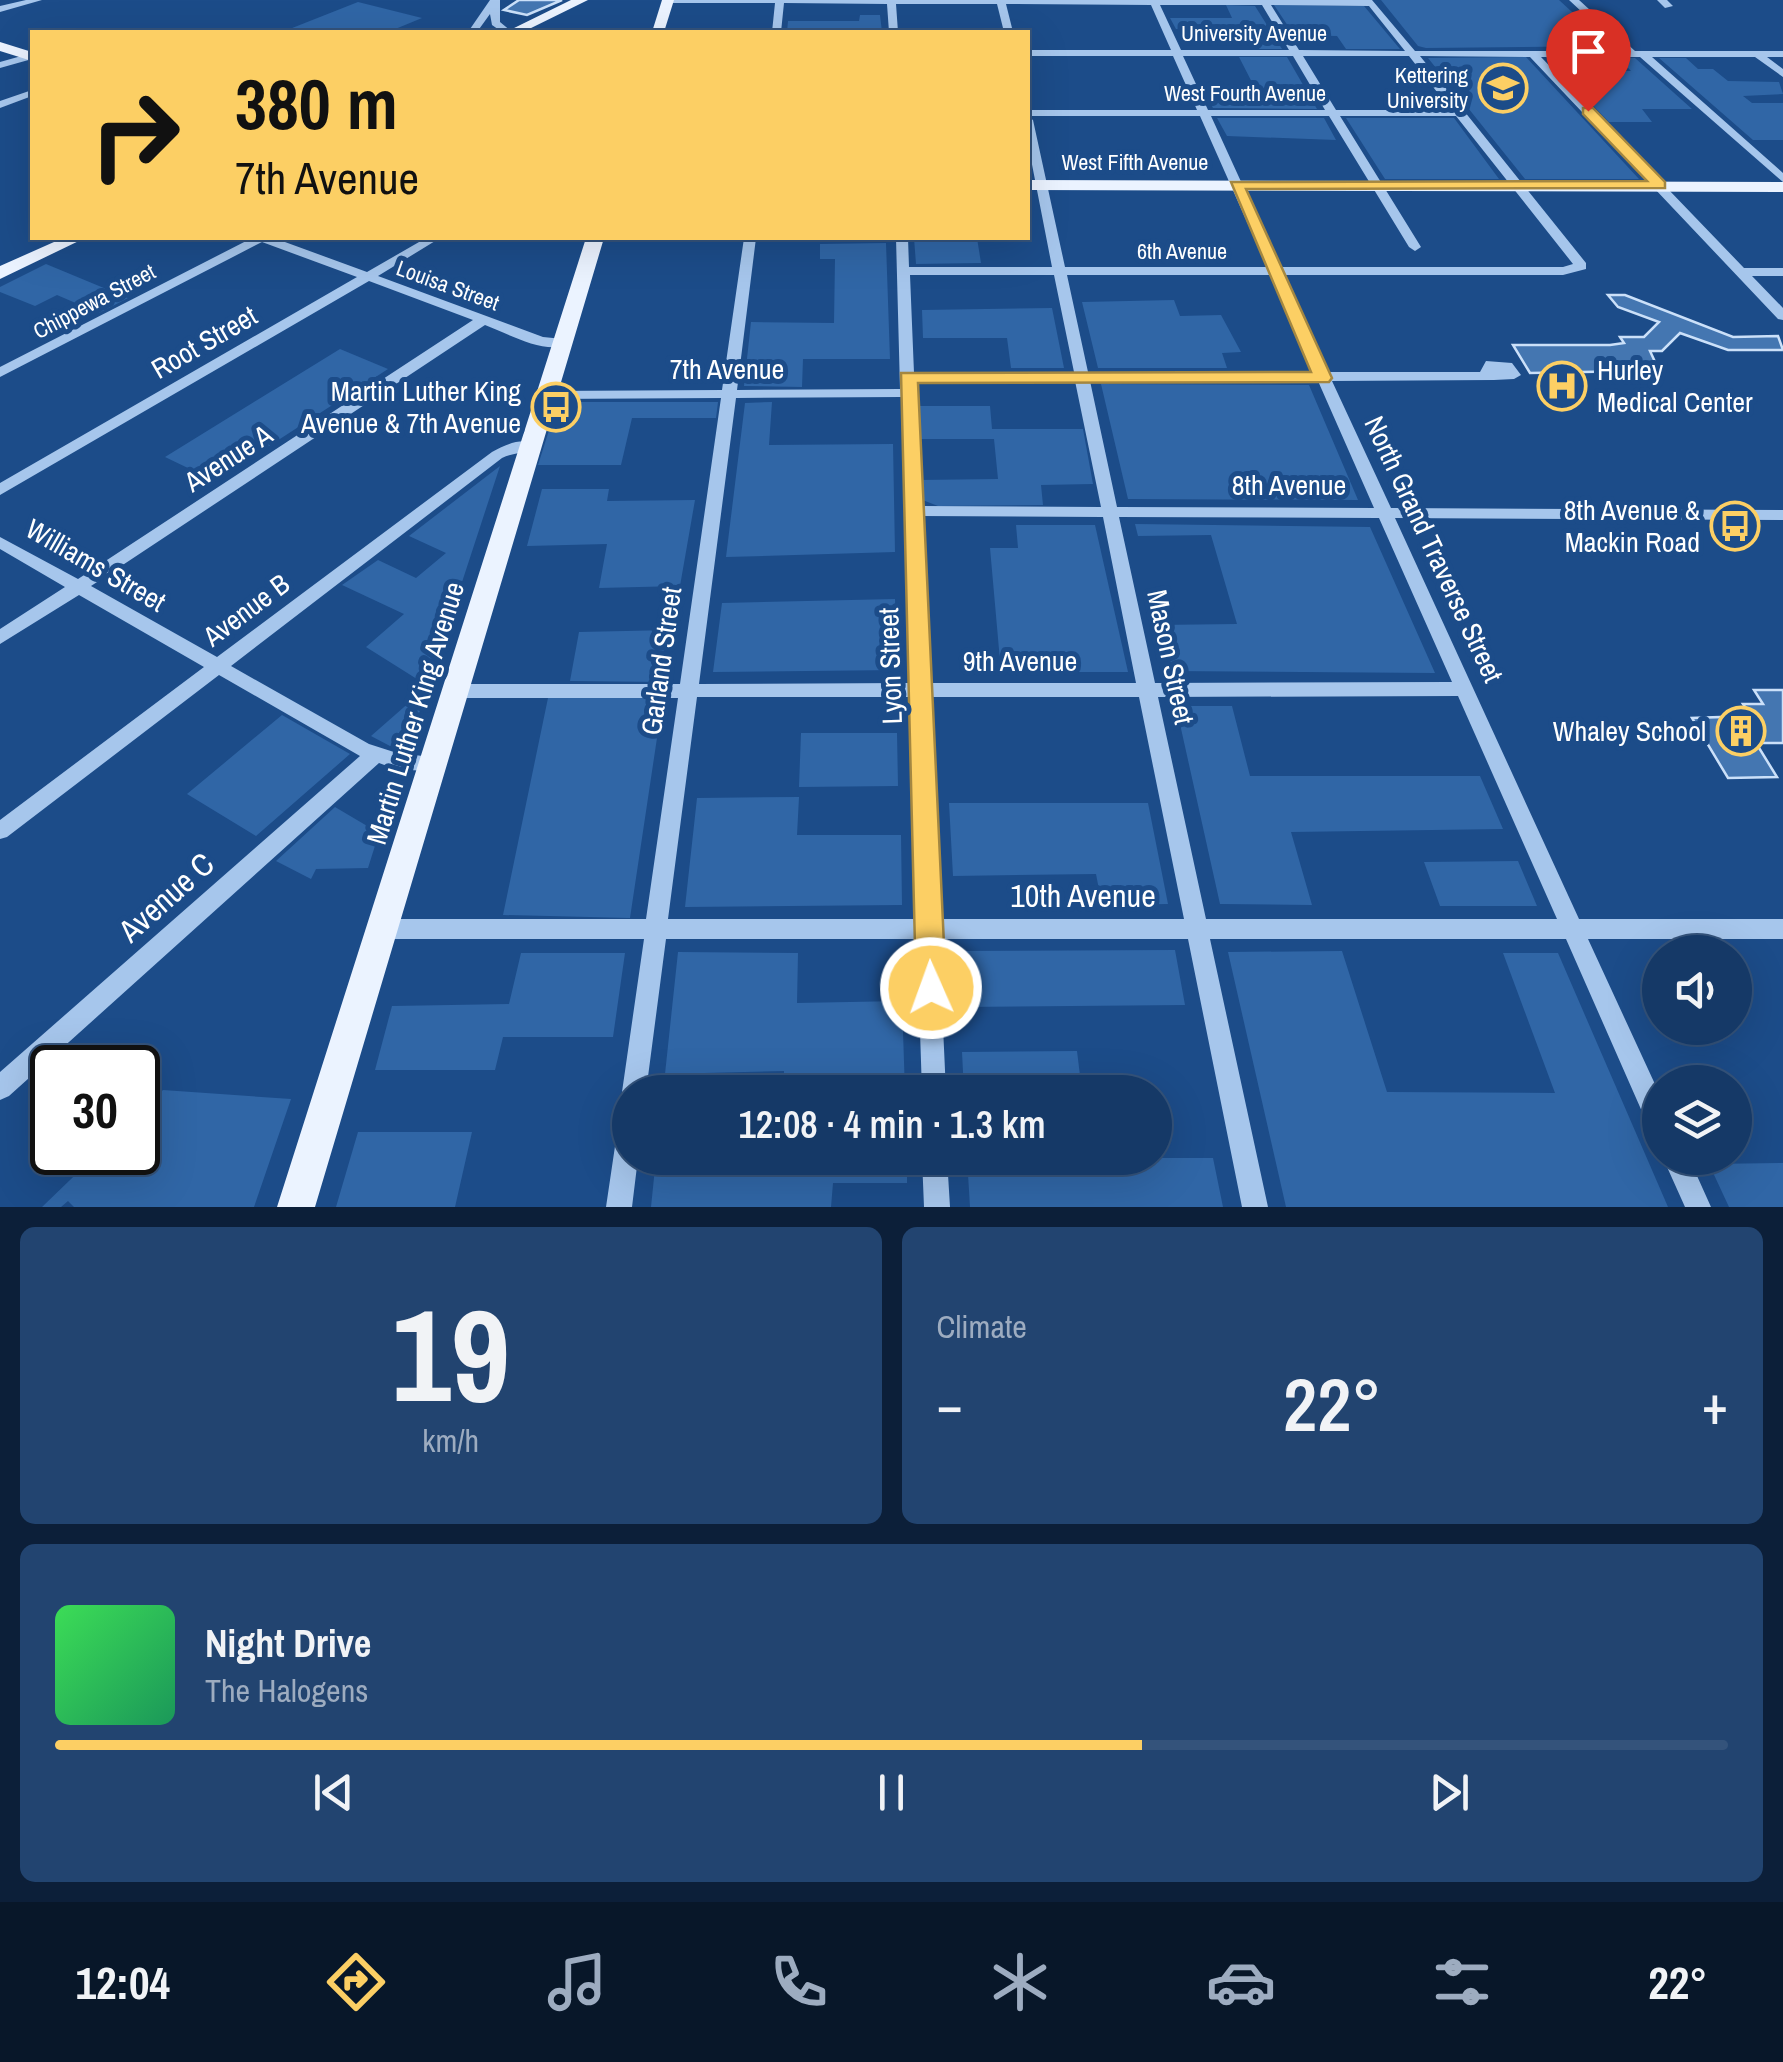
<!DOCTYPE html>
<html lang="en">
<head>
<meta charset="utf-8">
<style>
  :root { --surface:#153967; --page:#224470; --text:#f1f3f6; --muted:#9dacc0; --line:#34537b; --accent:#fccf64 }
  body { margin:0; font-family:"Archivo Narrow",sans-serif; background:var(--page); color:var(--text); height:100vh; display:flex; flex-direction:column; font-size:38px; white-space:nowrap }
  * { box-sizing:border-box; margin:0 }
  p { font-size:32px; color:var(--muted) }
  .icon { flex:none; width:55px; height:55px; fill:none; stroke:currentColor; stroke-width:2; stroke-linecap:round; stroke-linejoin:round }
  .map { position:relative; height:1207px; overflow:hidden }
  .drawer { display:flex; flex-direction:column; gap:20px; padding:20px; background:#0c1f39; flex:1 }
  .drawer>* { flex:none }
  .banner { position:absolute; left:30px; top:30px; width:1000px; height:210px; border-radius:0px; box-shadow:0 10px 40px #0002,0 0 0 2px var(--line); background:#fccf64; color:#111; overflow:hidden }
  .buttons { position:absolute; left:1642px; top:935px; display:grid; gap:20px }
  .buttons a { display:grid; place-items:center; width:110px; height:110px; border-radius:50%; background:var(--surface); box-shadow:0 10px 40px #0002,0 0 0 2px var(--line); font-size:50px }
  .speed { position:absolute; left:30px; top:1045px; display:flex; gap:20px; font-size:50px; font-weight:700; text-align:center }
  .speed>* { display:grid; place-content:center; width:130px; height:130px; border-radius:50%; background:var(--surface); box-shadow:0 10px 40px #0002,0 0 0 2px var(--line); line-height:1 }
  .speed .limit { border:5px solid #111; border-radius:15px; background:#fff; color:#111 }
  .pin { position:absolute; display:grid; place-items:center; width:85px; height:85px; color:#fff; margin:-102px -42px; border-radius:50% 50% 50% 0; rotate:-45deg; box-shadow:0 0 10px #0007 }
  .pin .icon { rotate:45deg }
  .me { position:absolute; width:110px; margin:-55px; rotate:358deg; stroke-linejoin:round; filter:drop-shadow(0 0 8px #0008) }
  .turn { display:flex; align-items:center; gap:35px; height:210px; padding:0 40px; font-size:45px }
  .turn .icon { width:130px; height:130px; stroke-width:2.5 }
  .turn b { display:block; font-size:70px; line-height:85px }
  .big { font-size:75px; font-weight:600; line-height:1.1 }
  .drawer .card { flex:1; display:flex; flex-direction:column; justify-content:center; gap:15px; min-width:0; padding:0 35px; border-radius:15px; background:var(--page) }
  .drawer .dial { align-items:center; gap:0 }
  .dial b { font-size:130px; line-height:1 }
  .song { display:flex; align-items:center; gap:30px }
  .cover { width:120px; height:120px; border-radius:15px; background:linear-gradient(135deg,hsl(130 70% 55%),hsl(150 70% 35%)) }
  .played { height:10px; border-radius:5px; background:linear-gradient(90deg,var(--accent) 65%,var(--line) 65%) }
  .keys { display:flex; justify-content:space-around; direction:ltr }
  .heat { display:flex; justify-content:space-between; align-items:center; font-size:55px; direction:ltr }
  .drawer .tiles { flex:1; display:grid; gap:20px; grid-template-columns:1fr 1fr }
  .card:last-child { grid-column:span 2 }
  .trip { position:absolute; left:612px; top:1075px; width:560px; height:100px; border-radius:50px; background:var(--surface); box-shadow:0 10px 40px #0002,0 0 0 2px var(--line); font-weight:600; line-height:100px; text-align:center }
  .tab-bar { display:flex; height:160px; justify-content:space-around; align-items:center; background:#081729; color:var(--muted) }
  .tab-bar .icon { width:70px; height:70px }
  .tab-bar .active { color:var(--accent) }
  .tab-bar b { font-size:45px; color:var(--text) }
  .map>svg:first-child { display:block }
  .green { fill:#3066a6 }
  .building { fill:#4476b1; stroke:#cbe0f9; stroke-width:2.5 }
  .lines { fill:none; stroke-linecap:round; stroke-linejoin:round }
  .minor { fill:#a6c6ec; fill-rule:evenodd }
  .major { fill:#ebf3ff; fill-rule:evenodd }
  .route { fill:#fccf64; stroke:#a48741; stroke-width:2.5 }
  .labels { text-anchor:middle; dominant-baseline:central; stroke-width:10; stroke-linejoin:round; paint-order:stroke }
  .far-street-label { font-size:22px; fill:#fff; stroke:#1c4c89 }
  .far-poi-label { font-size:22px; fill:#fff; stroke:#1c4c89; text-anchor:end }
  .street-label { font-size:28px; fill:#fff; stroke:#1c4c89 }
  .poi-label { font-size:28px; fill:#fff; stroke:#1c4c89; text-anchor:end }
  .near-street-label { font-size:32px; fill:#fff; stroke:#1c4c89 }
</style>
</head>
<body>
<div class="map">
<svg width="1783" height="1207" viewBox="0 0 1783 1207">
  <rect width="100%" height="100%" fill="#1c4c89"/>
  <path class="green" d="M1381,0H1559L1609,46L1426,48L1418,46Z
    M358,2L422,18L388,32H282Z
    M1226,5L1255,6L1282,49H1259L1253,38H1225L1221,30L1176,29L1170,18H1232Z
    M1274,5L1364,6L1400,49H1346L1337,36L1294,35Z
    M860,15H880L882,32H787L788,21H859Z
    M1239,57H1287L1317,109L1213,108L1207,97L1259,96Z
    M1526,57L1639,179H1525L1428,58Z
    M1546,57L1564,58L1577,71H1631L1619,58H1635L1692,109H1642L1652,122H1609Z
    M1659,58H1686L1698,69H1713L1728,81L1779,82L1783,94L1743,96L1752,103H1783V140H1753Z
    M1217,118H1324L1336,140L1227,136Z
    M1346,118H1454L1499,179H1385Z
    M914,238H977L981,263L916,264Z
    M886,243L890,359H803L802,387L744,386L751,322L834,323L835,259H820V244Z
    M46,264L128,298L99,313L57,295L35,306L0,292V287Z
    M1174,300L1180,316L1221,315L1241,352L1222,353L1227,368H1098L1082,302Z
    M1052,308L1064,368H1011L1007,338H923L922,310Z
    M340,349L388,369L215,481L165,457Z
    M1101,384L1309,385L1358,500L1128,499Z
    M558,402H718L716,418H632L621,465H538Z
    M772,402L769,445L893,444L895,552L726,557L745,403Z
    M913,406H990L992,429H1083L1093,484L1041,485L1043,505L938,506L920,499L918,480L998,479L994,439H918Z
    M500,466L410,741L390,746L371,736L428,686L366,647L404,614L342,585L378,560L416,578L446,553L409,536Z
    M542,489H609L607,501L695,500L680,586L599,588L607,544L527,546Z
    M1135,524L1370,527L1435,673L1168,671L1157,625L1237,624L1211,535L1138,536Z
    M1016,525H1095L1128,672H1001L990,548H1018Z
    M895,599L897,670L713,672L722,603Z
    M671,630L664,682L570,681L579,632Z
    M548,698H663L630,918L503,915Z
    M1176,706H1232L1250,776H1480L1503,829L1291,832L1312,905L1220,904Z
    M282,715L350,754L256,836L187,794Z
    M801,733H897L898,786L799,787Z
    M799,797L797,835H901L902,905L685,907L697,798Z
    M949,803H1148L1168,904L1102,905L1096,874L953,876Z
    M335,807L379,833L368,868L316,869L311,879L276,861Z
    M1518,861L1537,906H1440L1424,862Z
    M1175,950L1185,1005L960,1007L956,951Z
    M1342,951L1387,1092L1555,1093L1503,953H1558L1668,1207H1286L1228,952Z
    M678,952L798,953L797,1003L902,1001L905,1092H784V1071L665,1074Z
    M521,953H625L613,1037H503L495,1070H375L392,1006L509,1004Z
    M1077,1051L1082,1092H964L962,1052Z
    M163,1090L291,1099L254,1207H74L68,1201L61,1207H42L98,1153L138,1152V1115Z
    M358,1132H472L455,1207H336Z
    M656,1158H907V1183H833L831,1207H651Z
    M967,1158H1213L1223,1207H970Z
    M1783,1163V1207H1729L1709,1164Z"/>
  <path class="building" d="M519,0H562L527,15L504,10Z
    M1608,295H1625L1733,337L1778,336L1783,350H1728L1680,333L1662,351H1650L1656,364L1628,365L1633,371L1530,373L1513,345H1610L1624,343L1620,337H1644L1659,322L1618,307Z
    M1754,690H1783V743H1756L1777,777L1728,778L1692,718L1751,716L1743,704H1763Z"/>
  <g class="lines">
    <path class="minor" d="M26,0H42L0,12V6Z
      M490,0H500V22L512,32H502L492,25L490,14L477,32H468Z
      M663,0H1372L1415,51H1624L1569,0H1579L1635,51H1783V57H1767L1783,69V77L1755,57H1652L1783,173V182L1640,57H1541L1744,268H1783V276H1752L1783,308V320L1778,319L1530,57L1420,56L1586,263V269L1563,275H1284L1328,372H1480L1486,361L1512,363L1521,375L1514,379L1494,380L1332,381L1391,508L1783,510V520L1395,518L1579,919H1783V939H1588L1660,1095V1135L1651,1132L1566,939H1210L1268,1207H1242L1188,939H939L946,1092H922L917,939H666L646,1092H630V1102L625,1100L622,1092L644,939H382L374,936L371,929L374,922L382,919H646L678,698H455L448,696L446,691L448,686L455,684H680L721,398L547,399L540,395L547,391L722,390L744,238H756L737,390L900,389L896,238H908L909,267H1052L1028,144V117L1033,120L1065,267H1267L1200,116H1028V110H1197L1173,56H1028V50H1171L1151,5L1006,4L1013,32H1004L997,4H896L898,32H889L887,4L784,3L781,32H772L775,3H668ZM1160,5H1262L1289,50H1181ZM1271,5L1369,6L1405,51L1299,50ZM1183,56H1293L1325,110H1208ZM1303,56H1409L1451,110H1336ZM1211,116H1329L1409,247L1415,251L1421,247L1340,116H1456L1573,264L1563,267H1280ZM910,275H1054L1074,372L914,373ZM1067,275H1271L1314,372H1088ZM915,381H1075L1101,507L920,506ZM1090,381H1318L1374,508L1117,507ZM901,397L909,683L699,684L736,398ZM921,516L1103,517L1136,683H928ZM1119,517L1379,518L1452,682L1155,683ZM1458,696L1557,919H1206L1158,697ZM697,697H910L917,919H668ZM929,697H1139L1184,919H938Z
      M1657,0H1667L1673,6L1665,8Z
      M32,53V59L0,68V62Z
      M32,90V96L0,108V101Z
      M252,238H274L367,272L426,238H440L378,276L543,337L563,339L570,343C548,357 507,333 485,325L91,586L217,657L492,452C506,444 525,436 539,446C531,453 514,452 502,458L231,666L369,744L397,753L440,758L443,763L440,768C420,773 398,770 379,763L9,1096L0,1100V1072L360,756L219,675L7,837L0,839V820L204,667L79,595L0,644V629L65,587L0,549V537L78,579L473,320L369,281L0,495V483L357,277L262,242L0,377V367Z
      M630,1114V1158H638L632,1207H606L618,1126L621,1117Z
      M922,1158H947L950,1207H924Z
      M1663,1158H1689L1711,1207H1685Z"/>
    <path class="major" d="M571,0H588L523,32H506Z
      M662,0H674L664,32H652Z
      M0,42L32,52V61L0,51Z
      M1028,180L1783,182V192L1028,190Z
      M63,238H85L0,279V266Z
      M586,238H604L315,1207H277Z"/>
  </g>
  <path class="route" d="M1583,108H1593L1665,182V188L1246,189L1332,378L1329,382L918,383L946,988L942,998L931,1002L920,998L916,988L901,373L1311,372L1231,182L1647,181L1583,114Z"/>
  <defs>
    <g id="university-ring" transform="scale(2.5)"><circle r="9.5" fill="#1c4c89" stroke="#fccf64" stroke-width="1.5"/><path d="M0-5L7-2L0 1L-7-2ZM-4 1L0 2.5L4 1V4Q0 6-4 4Z" fill="#fccf64"/></g>
    <g id="hospital-ring" transform="scale(2.5)"><circle r="9.5" fill="#1c4c89" stroke="#fccf64" stroke-width="1.5"/><path d="M-5-5h3v3.5h4V-5h3V5h-3V1.5h-4V5h-3Z" fill="#fccf64"/></g>
    <g id="bus-ring" transform="scale(2.5)"><circle r="9.5" fill="#1c4c89" stroke="#fccf64" stroke-width="1.5"/><path d="M-5-6H5V4H4V6H2V4H-2V6H-4V4H-5ZM-3.5-4V0h7V-4ZM-3.5 1.2v1.5H-2V1.2ZM2 1.2v1.5H3.5V1.2Z" fill="#fccf64"/></g>
    <g id="building-ring" transform="scale(2.5)"><circle r="9.5" fill="#1c4c89" stroke="#fccf64" stroke-width="1.5"/><path d="M-4-6H4V6H1V3H-1V6H-4ZM-2.5-4.3h1.7v1.8h-1.7ZM.8-4.3h1.7v1.8H.8ZM-2.5-1h1.7V.8h-1.7ZM.8-1h1.7V.8H.8Z" fill="#fccf64"/></g>
  </defs>
  <g fill-rule="evenodd">
    <use href="#university-ring" x="1503" y="88"/>
    <use href="#hospital-ring" x="1562" y="386"/>
    <use href="#bus-ring" x="556" y="407"/>
    <use href="#bus-ring" x="1735" y="526"/>
    <use href="#building-ring" x="1741" y="731"/>
  </g>
  <g class="labels">
    <g class="far-street-label">
      <text x="1254" y="33">University Avenue</text>
      <text x="1245" y="93">West Fourth Avenue</text>
      <text x="1135" y="162">West Fifth Avenue</text>
      <text x="1182" y="251">6th Avenue</text>
      <text transform="translate(448 285) rotate(20)">Louisa Street</text>
      <text transform="translate(94 301) rotate(-28)">Chippewa Street</text>
    </g>
    <g class="far-poi-label">
      <text x="1468" y="75">Kettering<tspan x="1468" dy="25">University</tspan></text>
    </g>
    <g class="street-label">
      <text transform="translate(204 342) rotate(-30)">Root Street</text>
      <text x="727" y="369">7th Avenue</text>
      <text transform="translate(228 458) rotate(-33)">Avenue A</text>
      <text x="1289" y="485">8th Avenue</text>
      <text transform="translate(1434 549) rotate(65)">North Grand Traverse Street</text>
      <text transform="translate(96 565) rotate(30)">Williams Street</text>
      <text transform="translate(246 610) rotate(-37)">Avenue B</text>
      <text transform="translate(1171 657) rotate(78)">Mason Street</text>
      <text transform="translate(661 661) rotate(-82)">Garland Street</text>
      <text x="1020" y="661">9th Avenue</text>
      <text transform="translate(890 666) rotate(-92)">Lyon Street</text>
      <text transform="translate(415 713) rotate(-73)">Martin Luther King Avenue</text>
    </g>
    <g class="poi-label">
      <text x="1597" y="370" text-anchor="start">Hurley<tspan x="1597" dy="32">Medical Center</tspan></text>
      <text x="521" y="391">Martin Luther King<tspan x="521" dy="32">Avenue &amp; 7th Avenue</tspan></text>
      <text x="1700" y="510">8th Avenue &amp;<tspan x="1700" dy="32">Mackin Road</tspan></text>
      <text x="1706" y="731">Whaley School</text>
    </g>
    <g class="near-street-label">
      <text x="1083" y="895">10th Avenue</text>
      <text transform="translate(166 897) rotate(-42)">Avenue C</text>
    </g>
  </g>
</svg>
<div class="buttons">
<a><svg class="icon" aria-label="sound" viewBox="0 0 24 24"><path d="M4 9h4l5-4v14l-5-4H4zM17 9q2 3 0 6"/></svg></a>
<a><svg class="icon" aria-label="layers" viewBox="0 0 24 24"><path d="M12 4l9 5-9 5-9-5zM3 14l9 5 9-5"/></svg></a>
</div>
<div class="speed"><div class="limit">30</div></div>
<div class="pin" style="left:1588px;top:111px;background:#d93025"><svg class="icon" aria-label="arrive" viewBox="0 0 24 24"><path d="M6 21V4h12l-3 4 3 4H6"/></svg></div>
<svg class="me" style="left:931px;top:988px" viewBox="-20 -20 40 40"><circle r="17" fill="#fccf64" stroke="#fff" stroke-width="3"/><path d="M0-11L8 9 0 5-8 9z" fill="#fff"/></svg>
<div class="trip">12:08 · 4 min · 1.3 km</div>
<div class="banner">
<div class="turn"><svg class="icon" aria-label="right" viewBox="0 0 24 24"><path d="M7 20v-9h11M14 6l5 5-5 5"/></svg><div><b>380 m</b>7th Avenue</div></div>
</div>
</div>
<section class="drawer">
<div class="tiles">
<div class="card dial"><b>19</b><p>km/h</p></div>
<div class="card"><p>Climate</p>
<div class="heat"><a>−</a><b class="big">22°</b><a>+</a></div>
</div>
<div class="card">
<div class="song"><i class="cover"></i><div><b>Night Drive</b><p>The Halogens</p></div></div>
<div class="played"></div>
<div class="keys"><svg class="icon" aria-label="previous" viewBox="0 0 24 24"><path d="M18 5L8 12l10 7zM5 5v14"/></svg><svg class="icon" aria-label="pause" viewBox="0 0 24 24"><path d="M8 5v14M16 5v14"/></svg><svg class="icon" aria-label="next" viewBox="0 0 24 24"><path d="M6 5l10 7-10 7zM19 5v14"/></svg></div>
</div>
</div>
</section>
<nav class="tab-bar">
<b>12:04</b>
<svg class="icon active" aria-label="directions" viewBox="0 0 24 24"><path d="M12 3l9 9-9 9-9-9zM9 14v-3h6M13 9l2 2-2 2"/></svg>
<svg class="icon" aria-label="music" viewBox="0 0 24 24"><path d="M9 18V5l10-2v13"/><circle cx="6" cy="18" r="3"/><circle cx="16" cy="16" r="3"/></svg>
<svg class="icon" aria-label="phone" viewBox="0 0 24 24"><path d="M5 4h4l2 5-3 2q2 4 5 5l2-3 5 2v4C11 20 4 13 5 4z"/></svg>
<svg class="icon" aria-label="climate" viewBox="0 0 24 24"><path d="M12 3v18M4 7l16 10M4 17L20 7"/></svg>
<svg class="icon" aria-label="car" viewBox="0 0 24 24"><path d="M5 17H2v-5l4-1 3-4h7l3 4 3 1v5h-3M9 17h6M6 11h13"/><circle cx="7" cy="17" r="2"/><circle cx="17" cy="17" r="2"/></svg>
<svg class="icon" aria-label="filters" viewBox="0 0 24 24"><path d="M4 7h16M4 17h16"/><circle cx="9" cy="7" r="2"/><circle cx="15" cy="17" r="2"/></svg>
<b>22°</b>
</nav>
</body>
</html>
